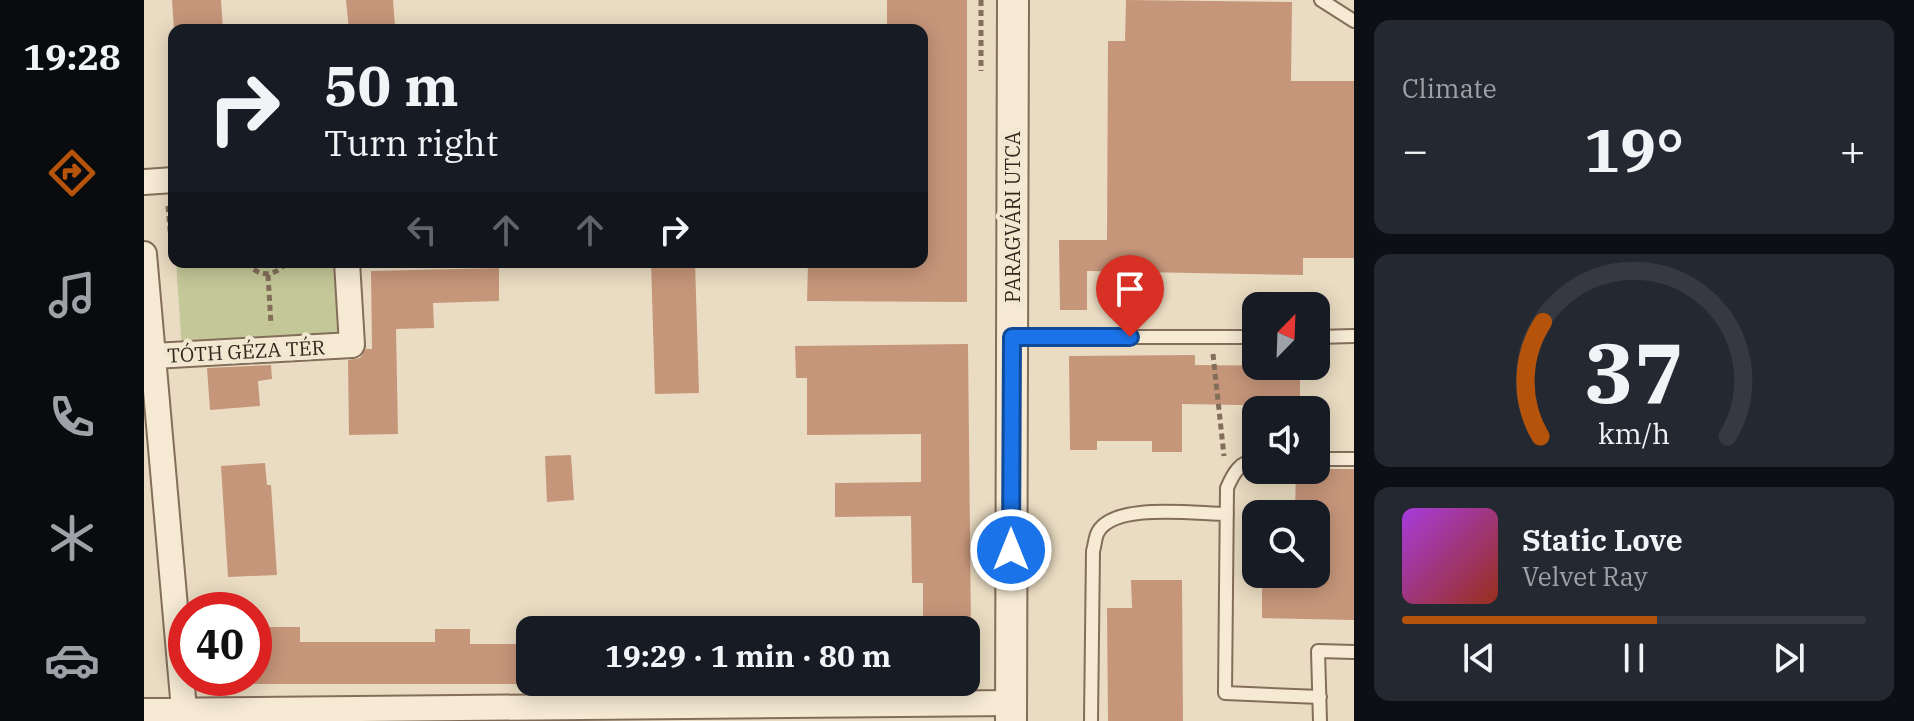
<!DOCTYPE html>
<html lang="en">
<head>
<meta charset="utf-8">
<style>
  :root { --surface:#171b24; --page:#242831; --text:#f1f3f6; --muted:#9ea1a6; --line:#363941; --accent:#b45309 }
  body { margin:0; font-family:"IBM Plex Serif",serif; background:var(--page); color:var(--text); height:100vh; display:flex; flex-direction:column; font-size:30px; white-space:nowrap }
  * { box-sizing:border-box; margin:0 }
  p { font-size:26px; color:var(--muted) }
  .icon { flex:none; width:44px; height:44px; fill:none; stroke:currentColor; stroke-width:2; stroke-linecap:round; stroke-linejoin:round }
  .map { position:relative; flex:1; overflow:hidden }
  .side { display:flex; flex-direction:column; gap:20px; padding:20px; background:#0d0f14; width:560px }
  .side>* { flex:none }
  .hud { position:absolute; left:24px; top:24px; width:760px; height:244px; border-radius:16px; box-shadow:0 4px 20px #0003; background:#171b24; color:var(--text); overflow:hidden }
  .needle { width:52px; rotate:23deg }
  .tools { position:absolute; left:1098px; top:292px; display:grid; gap:16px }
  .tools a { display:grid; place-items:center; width:88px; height:88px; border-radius:16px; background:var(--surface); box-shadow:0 4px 20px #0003; font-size:40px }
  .speed { position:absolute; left:24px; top:592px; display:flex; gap:16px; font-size:40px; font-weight:700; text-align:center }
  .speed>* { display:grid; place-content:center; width:104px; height:104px; border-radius:50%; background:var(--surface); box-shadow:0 4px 20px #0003; line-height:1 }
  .speed .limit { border:12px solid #d22; background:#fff; color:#111 }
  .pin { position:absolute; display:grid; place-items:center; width:68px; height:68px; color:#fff; margin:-82px -34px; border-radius:50% 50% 50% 0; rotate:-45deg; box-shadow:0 0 8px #0007 }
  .pin .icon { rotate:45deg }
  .me { position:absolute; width:88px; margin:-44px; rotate:0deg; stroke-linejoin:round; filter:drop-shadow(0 0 6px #0008) }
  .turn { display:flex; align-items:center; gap:28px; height:168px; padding:0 24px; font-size:36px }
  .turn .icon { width:104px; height:104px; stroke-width:2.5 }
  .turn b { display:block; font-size:56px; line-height:68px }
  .lanes { display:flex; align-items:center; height:76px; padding:0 24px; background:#0003; justify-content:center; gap:40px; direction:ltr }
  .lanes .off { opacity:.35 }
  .big { font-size:60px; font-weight:700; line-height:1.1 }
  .side .tile { flex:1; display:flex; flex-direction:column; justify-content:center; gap:12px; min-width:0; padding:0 28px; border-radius:16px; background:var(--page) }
  .side .dial { align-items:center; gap:0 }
  .dial svg { height:208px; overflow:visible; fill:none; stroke:var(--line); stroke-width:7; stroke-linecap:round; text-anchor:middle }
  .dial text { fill:var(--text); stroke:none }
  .song { display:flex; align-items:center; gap:24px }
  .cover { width:96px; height:96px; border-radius:12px; background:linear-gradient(135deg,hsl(280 70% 55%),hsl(10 70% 35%)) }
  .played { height:8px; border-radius:4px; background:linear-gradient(90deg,var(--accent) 55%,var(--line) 55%) }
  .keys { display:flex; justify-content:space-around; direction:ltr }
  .heat { display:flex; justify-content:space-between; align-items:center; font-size:44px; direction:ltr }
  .trip { position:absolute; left:372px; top:616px; width:464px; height:80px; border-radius:16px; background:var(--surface); box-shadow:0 4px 20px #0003; font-weight:700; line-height:80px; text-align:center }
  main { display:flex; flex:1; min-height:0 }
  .dock { display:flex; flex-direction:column; width:144px; justify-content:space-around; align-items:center; background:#090b0e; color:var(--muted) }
  .dock .icon { width:56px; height:56px }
  .dock .current { color:var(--accent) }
  .dock b { font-size:36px; color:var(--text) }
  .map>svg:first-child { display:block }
  .green { fill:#c4c797 }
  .building { fill:#c6967a }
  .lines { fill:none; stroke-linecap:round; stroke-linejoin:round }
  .service-casing { stroke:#836e5a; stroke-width:16 }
  .minor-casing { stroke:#836e5a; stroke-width:28 }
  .tertiary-casing { stroke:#836e5a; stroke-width:34 }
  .path { stroke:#836e5a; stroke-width:5; stroke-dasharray:6 4; stroke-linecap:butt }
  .service { stroke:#f6ead4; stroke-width:12 }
  .minor { stroke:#f6ead4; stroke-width:24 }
  .tertiary { stroke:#f6ead4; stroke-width:30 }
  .route-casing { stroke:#114b97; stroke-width:20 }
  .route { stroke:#1a73e8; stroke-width:14 }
  .labels { text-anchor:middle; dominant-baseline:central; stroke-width:8; stroke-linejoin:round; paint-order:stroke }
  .street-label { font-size:20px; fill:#33271d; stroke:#f2e7d1 }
</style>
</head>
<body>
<main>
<nav class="dock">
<b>19:28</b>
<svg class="icon current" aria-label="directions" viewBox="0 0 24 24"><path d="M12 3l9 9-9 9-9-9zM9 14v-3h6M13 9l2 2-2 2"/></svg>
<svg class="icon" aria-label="music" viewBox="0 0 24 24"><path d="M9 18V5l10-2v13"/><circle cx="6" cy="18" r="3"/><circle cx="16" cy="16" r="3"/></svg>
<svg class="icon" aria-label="phone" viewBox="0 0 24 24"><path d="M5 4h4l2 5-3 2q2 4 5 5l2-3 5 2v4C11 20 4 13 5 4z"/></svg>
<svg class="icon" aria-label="climate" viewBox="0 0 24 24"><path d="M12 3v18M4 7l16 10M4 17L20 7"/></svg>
<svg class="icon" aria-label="car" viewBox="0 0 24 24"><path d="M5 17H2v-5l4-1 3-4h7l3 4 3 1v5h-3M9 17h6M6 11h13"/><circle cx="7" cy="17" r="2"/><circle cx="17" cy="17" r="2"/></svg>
</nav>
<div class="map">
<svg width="1210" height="721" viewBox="0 0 1210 721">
  <rect width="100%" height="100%" fill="#eadcc2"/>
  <path class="green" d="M32,262H199L204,339L38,350Z"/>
  <path class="building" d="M28,0H77L79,30H30Z
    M202,0H249L251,26L205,30Z
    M743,0H823V302L663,301L664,265L772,266V262H778V30H743Z
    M982,0L1148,2L1147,81H1210V258H1159V275L943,271V310H916L915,240H963L964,41H981Z
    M507,262H551L555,393L511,394Z
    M355,268V301L289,303L290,328L252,329L254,434L205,435L204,360L216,358L222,349H228L227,271Z
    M824,344L827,630H779V583H768L767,516L691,517V483L777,482V434L663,435V378H652L651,346Z
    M1051,355V365L1156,366V406L1038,404V452H1008V441H953V450H926L925,356Z
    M127,365L128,379L114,381L116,406L66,410L63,368Z
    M427,455L430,500L403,502L401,456Z
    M121,463L123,485H127L133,575L84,577L77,466Z
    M1172,469H1210V620L1118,618V574H1172V514H1151L1152,470Z
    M987,580H1038L1039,721H964L963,608H988Z
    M110,627H156V642H291V629H326V644H386V684H110Z"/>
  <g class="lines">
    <g class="service-casing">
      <path id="service" d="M1177,0L1210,21
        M868,337H1112
        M1172,337L1210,336
        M1172,459H1210
        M1112,460C1096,461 1089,474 1083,488L1081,693L1176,697
        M947,721L949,551C951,545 951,537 954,532C971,502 1052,514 1083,514
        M1176,721L1174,651L1210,652"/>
    </g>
    <g class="minor-casing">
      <path id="minor" d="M0,182L30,180
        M0,254L41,721
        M10,356L208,345L203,262
        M0,711L867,703"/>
    </g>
    <g class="tertiary-casing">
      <path id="tertiary" d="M867,721L869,0"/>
    </g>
    <path class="path" d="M837,0V71
      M24,206L28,251
      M103,262C114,278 131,277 143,262
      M124,275L127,325
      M1069,354L1080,456"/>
    <use href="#service" class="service"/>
    <use href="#minor" class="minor"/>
    <use href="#tertiary" class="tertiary"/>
  </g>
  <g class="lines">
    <g class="route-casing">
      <path id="route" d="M867,550L868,337H986"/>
    </g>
    <use href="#route" class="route"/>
  </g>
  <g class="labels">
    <g class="street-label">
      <text transform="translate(868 217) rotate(-90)">PARAGVÁRI UTCA</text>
      <text transform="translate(102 351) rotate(-3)">TÓTH GÉZA TÉR</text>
    </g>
  </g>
</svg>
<div class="tools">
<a><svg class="needle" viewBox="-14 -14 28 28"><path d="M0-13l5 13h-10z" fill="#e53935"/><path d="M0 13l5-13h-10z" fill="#9ea1a6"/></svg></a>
<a><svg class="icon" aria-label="sound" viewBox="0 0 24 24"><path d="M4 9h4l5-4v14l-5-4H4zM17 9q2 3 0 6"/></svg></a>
<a><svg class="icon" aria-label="search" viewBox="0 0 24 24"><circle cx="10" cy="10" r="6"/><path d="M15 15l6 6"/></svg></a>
</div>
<div class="speed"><div class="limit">40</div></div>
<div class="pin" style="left:986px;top:337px;background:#d93025"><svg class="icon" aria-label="arrive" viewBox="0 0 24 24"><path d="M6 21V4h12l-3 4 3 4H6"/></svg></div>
<svg class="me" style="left:867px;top:550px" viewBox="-20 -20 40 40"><circle r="17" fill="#1a73e8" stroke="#fff" stroke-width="3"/><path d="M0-11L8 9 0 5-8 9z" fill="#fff"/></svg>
<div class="trip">19:29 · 1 min · 80 m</div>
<div class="hud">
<div class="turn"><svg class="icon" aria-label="right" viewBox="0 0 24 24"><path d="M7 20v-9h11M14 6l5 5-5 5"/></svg><div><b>50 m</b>Turn right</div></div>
<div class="lanes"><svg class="icon off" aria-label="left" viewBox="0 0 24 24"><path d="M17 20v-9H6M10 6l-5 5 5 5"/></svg><svg class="icon off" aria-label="ahead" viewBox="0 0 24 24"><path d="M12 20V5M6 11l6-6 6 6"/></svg><svg class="icon off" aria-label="ahead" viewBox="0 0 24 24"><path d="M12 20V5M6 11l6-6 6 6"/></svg><svg class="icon" aria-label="right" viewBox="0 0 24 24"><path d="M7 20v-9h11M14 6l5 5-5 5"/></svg></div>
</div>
</div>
<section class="side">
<div class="tile"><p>Climate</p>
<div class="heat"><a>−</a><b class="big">19°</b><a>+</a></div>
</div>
<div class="tile dial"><svg viewBox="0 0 100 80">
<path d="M14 69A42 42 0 1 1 86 69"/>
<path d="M14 69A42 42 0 0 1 15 25" stroke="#b45309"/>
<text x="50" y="56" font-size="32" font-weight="700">37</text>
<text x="50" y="72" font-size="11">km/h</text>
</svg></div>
<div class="tile">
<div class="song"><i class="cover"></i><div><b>Static Love</b><p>Velvet Ray</p></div></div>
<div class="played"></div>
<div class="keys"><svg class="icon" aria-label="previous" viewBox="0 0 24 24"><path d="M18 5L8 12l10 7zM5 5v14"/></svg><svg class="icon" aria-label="pause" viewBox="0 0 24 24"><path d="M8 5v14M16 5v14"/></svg><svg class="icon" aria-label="next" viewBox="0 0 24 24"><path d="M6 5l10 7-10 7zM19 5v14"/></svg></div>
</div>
</section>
</main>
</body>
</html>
